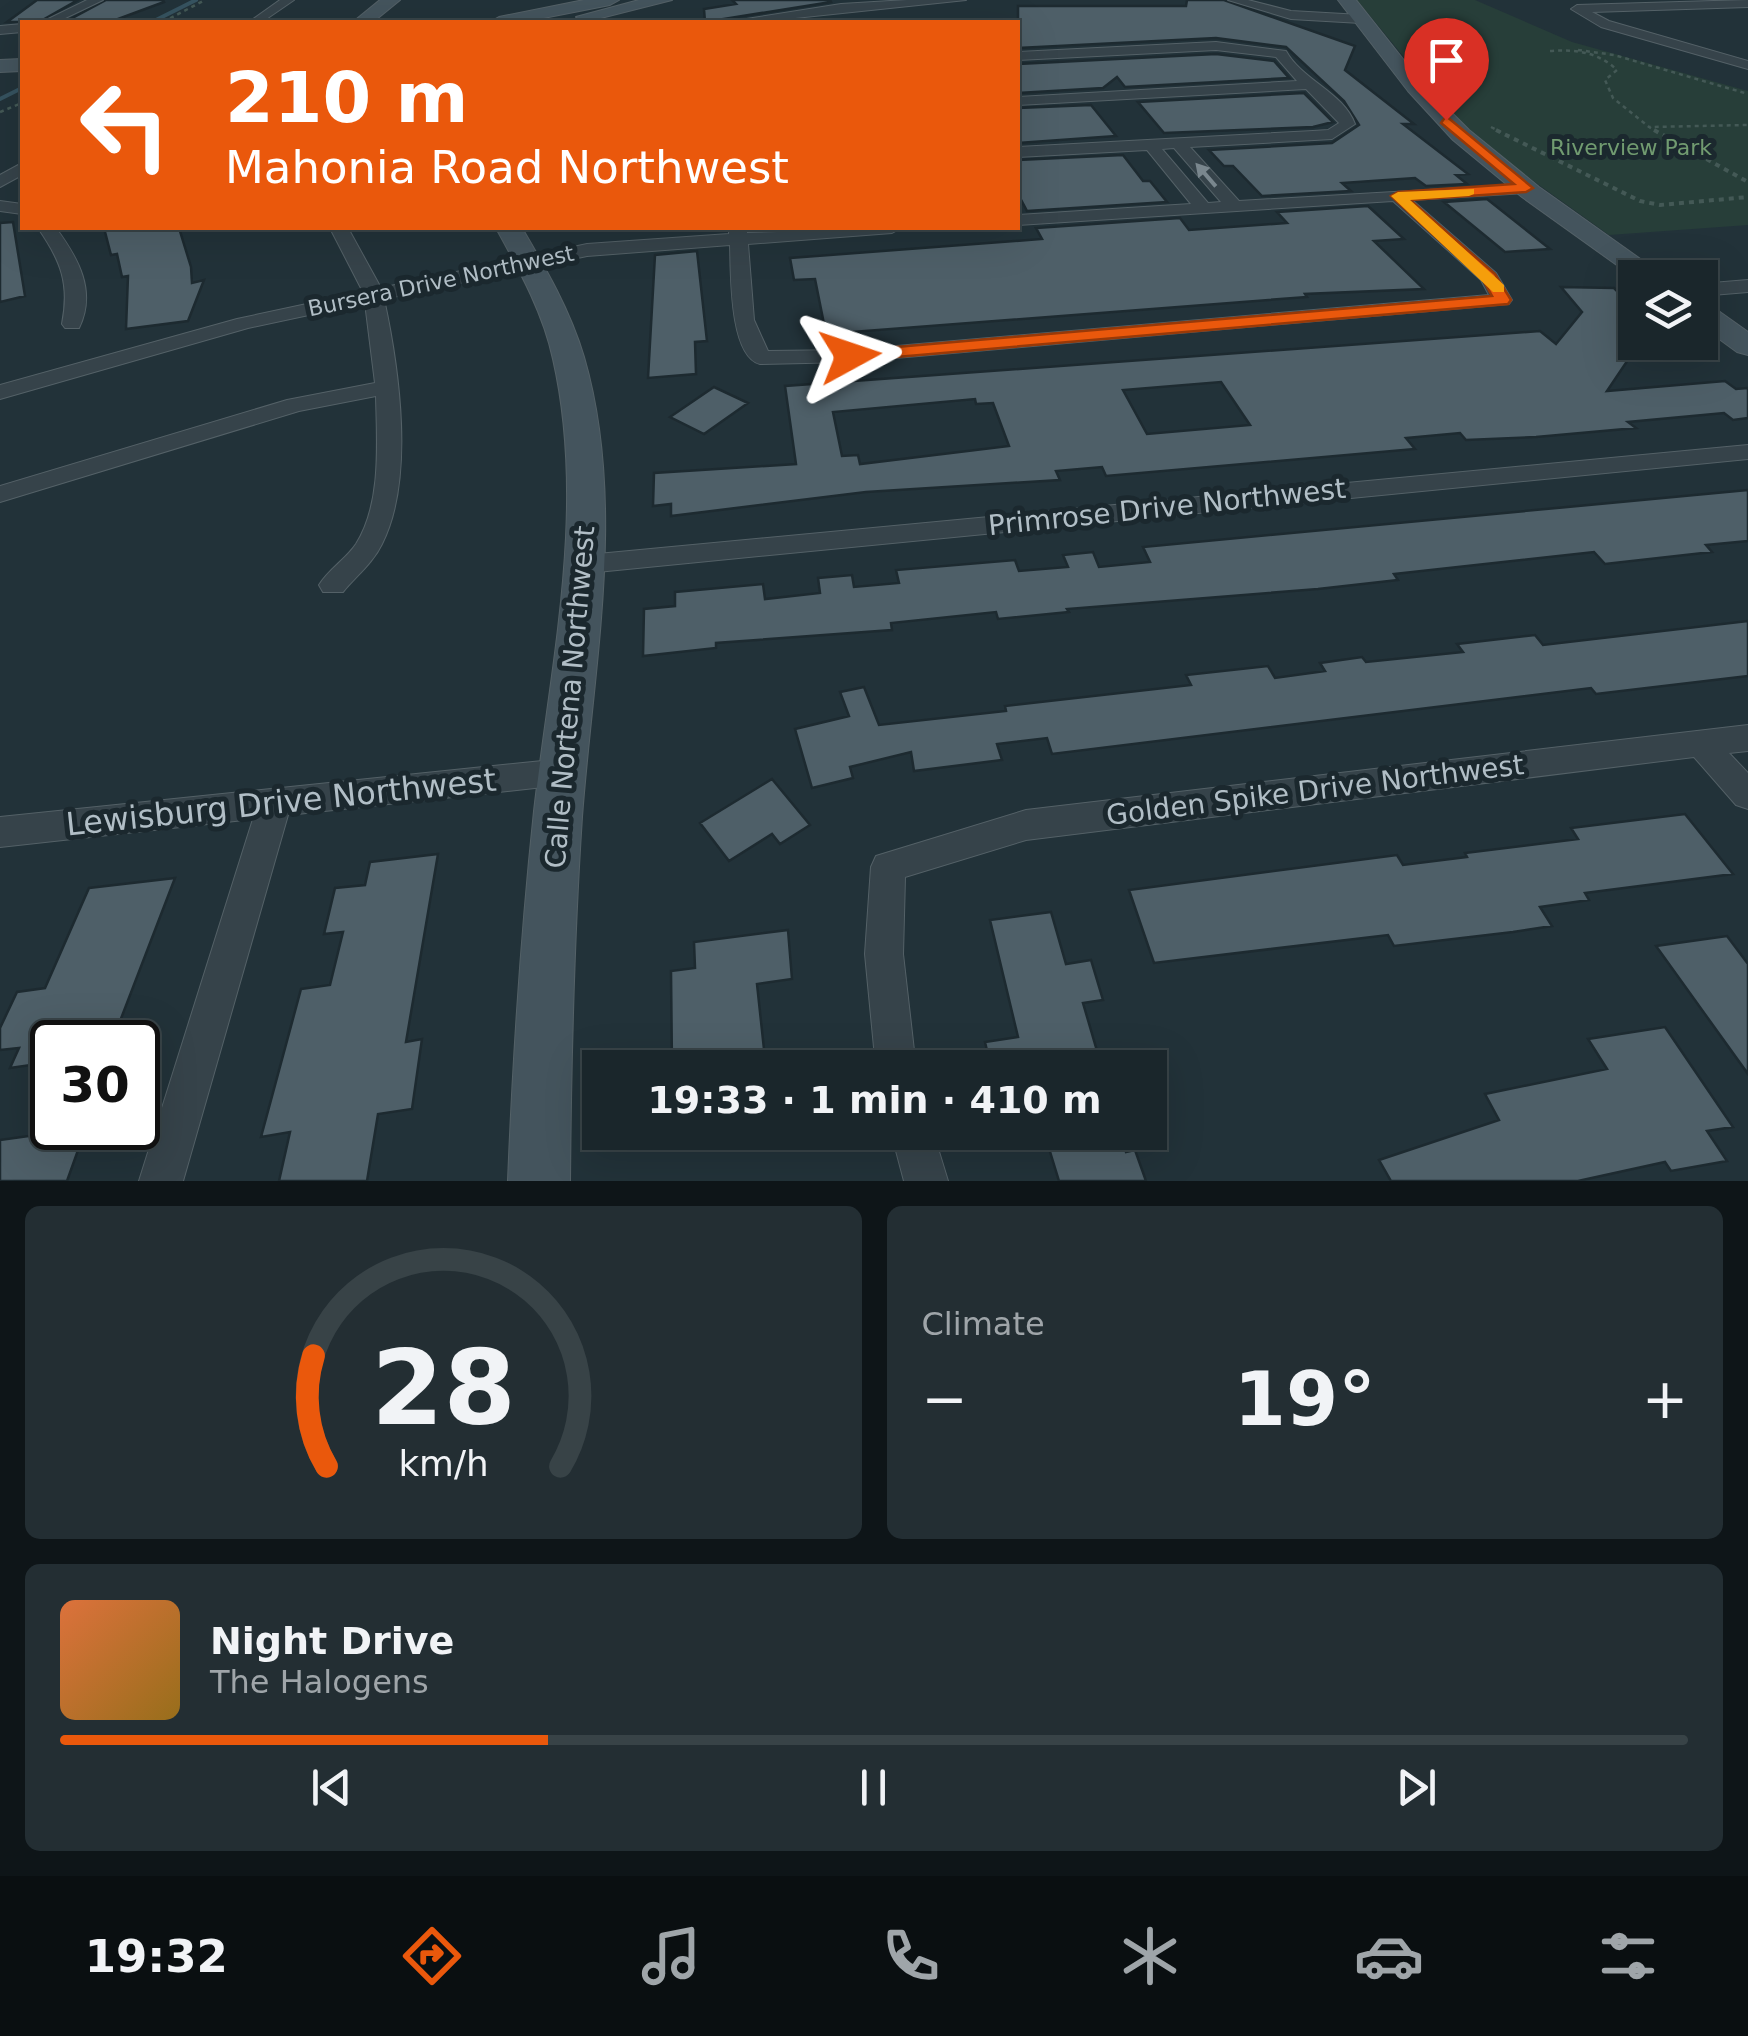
<!DOCTYPE html>
<html lang="en">
<head>
<meta charset="utf-8">
<style>
  :root { --surface:#1a262b; --page:#232e33; --text:#f1f3f6; --muted:#9fa5a9; --line:#384347; --accent:#ea580c }
  body { margin:0; font-family:"DejaVu Sans",sans-serif; background:var(--page); color:var(--text); height:100vh; display:flex; flex-direction:column; font-size:38px; white-space:nowrap }
  * { box-sizing:border-box; margin:0 }
  p { font-size:32px; color:var(--muted) }
  .icon { flex:none; width:55px; height:55px; fill:none; stroke:currentColor; stroke-width:2; stroke-linecap:round; stroke-linejoin:round }
  .map { position:relative; height:1181px; overflow:hidden }
  .sheet { display:flex; flex-direction:column; gap:25px; padding:25px; background:#0e1518; flex:1 }
  .sheet>* { flex:none }
  .guide { position:absolute; left:20px; top:20px; width:1000px; height:210px; border-radius:0px; box-shadow:0 10px 40px #0002,0 0 0 2px var(--line); background:#ea580c; color:#fff; overflow:hidden }
  .controls { position:absolute; left:1618px; top:260px; display:grid; gap:20px }
  .controls a { display:grid; place-items:center; width:100px; height:100px; border-radius:0px; background:var(--surface); box-shadow:0 10px 40px #0002,0 0 0 2px var(--line); font-size:50px }
  .speed { position:absolute; left:30px; top:1020px; display:flex; gap:20px; font-size:50px; font-weight:700; text-align:center }
  .speed>* { display:grid; place-content:center; width:130px; height:130px; border-radius:50%; background:var(--surface); box-shadow:0 10px 40px #0002,0 0 0 2px var(--line); line-height:1 }
  .speed .limit { border:5px solid #111; border-radius:15px; background:#fff; color:#111 }
  .pin { position:absolute; display:grid; place-items:center; width:85px; height:85px; color:#fff; margin:-102px -42px; border-radius:50% 50% 50% 0; rotate:-45deg; box-shadow:0 0 10px #0007 }
  .pin .icon { rotate:45deg }
  .me { position:absolute; width:110px; margin:-55px; rotate:85deg; stroke-linejoin:round; filter:drop-shadow(0 0 8px #0008) }
  .turn { display:flex; align-items:center; gap:35px; height:210px; padding:0 40px; font-size:45px }
  .turn .icon { width:130px; height:130px; stroke-width:2.5 }
  .turn b { display:block; font-size:70px; line-height:85px }
  .big { font-size:75px; font-weight:600; line-height:1.1 }
  .sheet .widget { flex:1; display:flex; flex-direction:column; justify-content:center; gap:15px; min-width:0; padding:0 35px; border-radius:15px; background:var(--page) }
  .sheet .dial { align-items:center; gap:0 }
  .dial svg { height:260px; overflow:visible; fill:none; stroke:var(--line); stroke-width:7; stroke-linecap:round; text-anchor:middle }
  .dial text { fill:var(--text); stroke:none }
  .song { display:flex; align-items:center; gap:30px }
  .cover { width:120px; height:120px; border-radius:15px; background:linear-gradient(135deg,hsl(20 70% 55%),hsl(40 70% 35%)) }
  .played { height:10px; border-radius:5px; background:linear-gradient(90deg,var(--accent) 30%,var(--line) 30%) }
  .keys { display:flex; justify-content:space-around; direction:ltr }
  .heat { display:flex; justify-content:space-between; align-items:center; font-size:55px; direction:ltr }
  .sheet .tiles { flex:1; display:grid; gap:25px; grid-template-columns:1fr 1fr }
  .widget:last-child { grid-column:span 2 }
  .trip { position:absolute; left:582px; top:1050px; width:585px; height:100px; border-radius:0px; background:var(--surface); box-shadow:0 10px 40px #0002,0 0 0 2px var(--line); font-weight:600; line-height:100px; text-align:center }
  .dock { display:flex; height:160px; justify-content:space-around; align-items:center; background:#0a0f11; color:var(--muted) }
  .dock .icon { width:70px; height:70px }
  .dock .current { color:var(--accent) }
  .dock b { font-size:45px; color:var(--text) }
  .map>svg:first-child { display:block }
  .green { fill:#273e39 }
  .lines { fill:none; stroke-linecap:round; stroke-linejoin:round }
  .stream { stroke:#365360; stroke-width:4 }
  .building { fill:#4e5f68; stroke:#1d2a30; stroke-width:2.5; fill-rule:evenodd }
  .street-casing { stroke:#546167; stroke-width:2 }
  .secondary-casing { stroke:#546167; stroke-width:2 }
  .path-far1 { stroke:#445956; stroke-width:2.5; stroke-dasharray:4 4; stroke-linecap:butt }
  .path { stroke:#445956; stroke-width:4; stroke-dasharray:5 5; stroke-linecap:butt }
  .street { fill:#36434a; fill-rule:evenodd }
  .secondary { fill:#44545d; fill-rule:evenodd }
  .oneway { fill:#7a878e }
  .route { fill:#ea580c; stroke:#983908; stroke-width:2.5 }
  .slow { fill:#f59e0b }
  .labels { text-anchor:middle; dominant-baseline:central; stroke-width:10; stroke-linejoin:round; paint-order:stroke }
  .far-park-label { font-size:22px; fill:#719b70; stroke:#1b282e }
  .far-street-label { font-size:22px; fill:#b1bec6; stroke:#1b282e }
  .street-label { font-size:28px; fill:#b1bec6; stroke:#1b282e }
  .near-street-label { font-size:32px; fill:#b1bec6; stroke:#1b282e }
</style>
</head>
<body>
<div class="map">
<svg width="1748" height="1181" viewBox="0 0 1748 1181">
  <rect width="100%" height="100%" fill="#223239"/>
  <path class="green" d="M1357,0H1475L1572,42L1748,91V225L1609,235L1507,162L1451,114Z"/>
  <g class="lines">
    <path class="stream" d="M152,22L196,0
      M0,99L22,88"/>
  </g>
  <path class="building" d="M37,0H78L39,22H7Z
    M106,0H163L164,2L110,22H65Z
    M732,0H830L831,2L705,22L704,9L736,4Z
    M1187,0H1224L1355,46L1345,70L1414,124H1403L1468,174L1456,175L1467,184L1426,186L1415,178L1342,183L1351,191L1262,196L1233,166H1224L1209,150L1332,143L1359,125L1344,101L1286,47L1216,38L1018,48V6H1186Z
    M1216,54L1274,61L1289,78L1125,87L1117,77L1103,88L1018,93V64Z
    M1304,93L1333,122L1313,127L1164,133L1138,102Z
    M1091,105L1116,136L1018,143V108Z
    M1123,155L1143,181H1150L1167,202L1027,211L1018,194V160Z
    M1487,199L1550,249L1505,252L1444,202Z
    M1368,206L1404,239L1374,241L1424,289L1305,294L1307,297L826,334L815,279L794,280L790,258L1042,239L1036,228L1180,218L1189,230L1287,223L1277,212Z
    M13,222L25,296L0,302V223Z
    M104,228H179L191,267L192,283L204,280L188,321L126,329L128,276L122,277L117,254L111,255Z
    M697,251L707,341L695,342L696,374L648,378L655,255Z
    M1561,287L1614,288L1635,309V342H1640L1607,391L1725,381L1736,389L1748,388V418L1733,420L1724,413L1628,422L1636,428L1536,437L1466,440L1460,433L1406,438L1415,449L1106,476L1102,467L1056,471L1060,480L866,492L671,516V504L653,506L654,473L796,464L785,386L1540,331L1556,344L1582,312ZM1221,382L1250,425L1147,434L1123,390ZM975,399L976,404L993,403L1009,446L860,464L858,455L842,456L833,412Z
    M714,387L748,403L704,434L670,417Z
    M1748,490V541L1706,545L1712,552L1605,564L1594,552L1394,574L1398,580L1318,589L1067,609L1069,612L998,619L996,612L891,623L892,630L716,643V648L643,656L644,609L675,606V592L763,584L765,599L820,593L818,578L852,575L854,587L899,583L896,570L1015,560L1019,571L1068,567L1063,555L1093,552L1099,567L1150,562L1143,547Z
    M1748,621V676L1596,694L1591,688L1052,754L1047,738L997,744L1002,760L914,771L911,752L850,767L853,778L812,788L795,729L849,716L840,692L864,687L879,725L1006,711L1005,706L1191,685L1186,675L1268,666L1275,678L1325,671L1320,663L1362,657L1366,662L1463,652L1457,644L1535,635L1543,645Z
    M772,779L810,825L780,844L772,834L729,861L700,823Z
    M1685,814L1733,874L1585,893L1589,900L1540,907L1552,926L1513,932L1394,946L1388,935L1154,963L1129,890L1397,855L1403,865L1467,857L1465,853L1578,839L1571,828Z
    M438,854L406,1042L422,1039L412,1109L378,1114L367,1181H279L290,1132L261,1137L301,989L330,985L343,932L324,934L335,888L365,885L370,862Z
    M175,878L112,1042H52V1062L10,1068L19,1048L0,1050V1028L17,992L45,988L89,888Z
    M1051,912L1066,964L1091,960L1103,1000L1083,1003L1102,1068H991L985,1042L1018,1037L990,920Z
    M788,930L792,979L757,984L766,1068H672L671,971L695,968L694,942Z
    M1727,936L1748,964V1074L1656,946Z
    M1665,1027L1733,1127L1707,1131L1727,1161L1671,1171L1665,1162L1578,1181H1391L1379,1160L1499,1120L1485,1094L1607,1069L1588,1039Z
    M86,1128L67,1181H0V1140Z
    M1044,1132H1121L1126,1152L1135,1150L1146,1181H1059Z"/>
  <g class="lines">
    <g class="street-casing">
      <path id="street" d="M87,0H103L57,22H42Z
        M280,0H294L262,22H249Z
        M907,0H966L757,22H727L841,4Z
        M1228,0H1248L1291,11L1361,15L1367,19L1361,23L1291,19Z
        M1748,0V7L1592,12L1609,21L1748,61V69L1601,27L1571,9L1577,5Z
        M22,24V32L0,34V26Z
        M1216,42L1286,51C1302,80 1344,93 1355,124L1332,139L1190,147L1239,201L1532,184V192L1526,193L1412,200L1496,273L1512,300L1509,304L850,362L760,364C729,356 731,272 730,245L587,256L384,299C399,368 415,479 382,544C373,563 356,576 343,592H323L319,585C329,569 346,559 356,544C382,503 377,442 376,396L299,411L0,502V486L287,400L375,383L365,303L248,328L0,399V385L237,319L363,292L330,228H348L381,288L587,244L729,234V228H747V233L901,228L892,233L748,244L754,320L768,351L850,350L1489,295L1481,280L1393,201L1018,225V215L1191,204L1147,150L1018,157V147L1313,131L1328,130L1339,123L1306,89L1018,105V97L1297,81L1276,57L1216,50L1018,60V52ZM1174,148L1221,202L1208,203L1162,149Z
        M22,163V175L0,187V175Z
        M0,201L22,204V214L0,211Z
        M38,228H56C78,258 97,291 79,328H65L62,324C70,284 61,261 38,228Z
        M1748,280V292L1700,296V284Z
        M1748,445V459L587,573L578,571L574,564L578,557L587,555Z
        M1748,725V751L1729,753L1748,773V809L1736,805L1694,757L1026,840L905,877L903,954L916,1068H876L865,954L871,867L876,856L1026,810Z
        M562,759L573,762L578,772L573,782L562,785L288,815L183,1181H139L253,819L0,847V817Z
        M891,1132H933L948,1181H904Z"/>
    </g>
    <g class="secondary-casing">
      <path id="secondary" d="M380,0H400L373,22H353Z
        M584,0H619L610,5L523,22H490L499,17Z
        M639,0H672L585,22L576,17Z
        M1338,0H1356L1422,83L1469,130L1539,187L1667,278H1635L1522,197L1453,140L1408,91Z
        M22,59V71L0,72V60Z
        M496,228H522C546,269 570,310 584,357C627,505 593,667 582,817C574,938 571,1060 570,1181H508C513,1057 521,934 534,811C551,662 587,508 553,359C543,312 519,270 496,228Z
        M1700,302L1710,305L1748,332V355L1737,352L1700,325Z"/>
    </g>
    <path class="path-far1" d="M163,22L205,0
      M1578,50L1614,55L1748,94
      M1550,51C1575,49 1598,52 1617,70L1605,80L1613,98L1649,127
      M0,112L22,103
      M1491,127L1501,132
      M1658,132L1649,127L1748,125"/>
    <path class="path" d="M1496,130L1640,201L1660,205L1748,197
      M1654,130L1748,182"/>
    <use href="#street" class="street"/>
    <use href="#secondary" class="secondary"/>
  </g>
  <defs><path id="oneway-solid" d="M-6-.8H1V-3.2L6.5 0L1 3.2V.8H-6Z" transform="scale(2.5)"/></defs>
  <use class="oneway" href="#oneway-solid" transform="translate(1206 175) rotate(-131)"/>
  <path class="route" d="M1446,116L1533,188L1526,192L1410,200L1495,274L1511,300L1508,304L850,361L841,356L850,351L1492,296L1483,280L1391,196L1398,192L1514,184L1441,123Z"/>
  <path class="slow" d="M1474,189V194L1469,196L1410,200L1504,285V292H1493L1391,196L1398,192Z"/>
  <g class="labels">
    <g class="far-park-label">
      <text x="1631" y="147">Riverview Park</text>
    </g>
    <g class="far-street-label">
      <text transform="translate(441 281) rotate(-12)">Bursera Drive Northwest</text>
    </g>
    <g class="street-label">
      <text transform="translate(1167 507) rotate(-6)">Primrose Drive Northwest</text>
      <text transform="translate(570 697) rotate(-85)">Calle Nortena Northwest</text>
      <text transform="translate(1315 790) rotate(-7)">Golden Spike Drive Northwest</text>
    </g>
    <g class="near-street-label">
      <text transform="translate(281 802) rotate(-6)">Lewisburg Drive Northwest</text>
    </g>
  </g>
</svg>
<div class="controls">
<a><svg class="icon" aria-label="layers" viewBox="0 0 24 24"><path d="M12 4l9 5-9 5-9-5zM3 14l9 5 9-5"/></svg></a>
</div>
<div class="speed"><div class="limit">30</div></div>
<div class="pin" style="left:1446px;top:120px;background:#d93025"><svg class="icon" aria-label="arrive" viewBox="0 0 24 24"><path d="M6 21V4h12l-3 4 3 4H6"/></svg></div>
<svg class="me" style="left:850px;top:356px" viewBox="-20 -20 40 40"><path d="M0-17L14 15 0 8-14 15z" fill="#ea580c" stroke="#fff" stroke-width="4"/></svg>
<div class="trip">19:33 · 1 min · 410 m</div>
<div class="guide">
<div class="turn"><svg class="icon" aria-label="left" viewBox="0 0 24 24"><path d="M17 20v-9H6M10 6l-5 5 5 5"/></svg><div><b>210 m</b>Mahonia Road Northwest</div></div>
</div>
</div>
<section class="sheet">
<div class="tiles">
<div class="widget dial"><svg viewBox="0 0 100 80">
<path d="M14 69A42 42 0 1 1 86 69"/>
<path d="M14 69A42 42 0 0 1 10 35" stroke="#ea580c"/>
<text x="50" y="56" font-size="32" font-weight="700">28</text>
<text x="50" y="72" font-size="11">km/h</text>
</svg></div>
<div class="widget"><p>Climate</p>
<div class="heat"><a>−</a><b class="big">19°</b><a>+</a></div>
</div>
<div class="widget">
<div class="song"><i class="cover"></i><div><b>Night Drive</b><p>The Halogens</p></div></div>
<div class="played"></div>
<div class="keys"><svg class="icon" aria-label="previous" viewBox="0 0 24 24"><path d="M18 5L8 12l10 7zM5 5v14"/></svg><svg class="icon" aria-label="pause" viewBox="0 0 24 24"><path d="M8 5v14M16 5v14"/></svg><svg class="icon" aria-label="next" viewBox="0 0 24 24"><path d="M6 5l10 7-10 7zM19 5v14"/></svg></div>
</div>
</div>
</section>
<nav class="dock">
<b>19:32</b>
<svg class="icon current" aria-label="directions" viewBox="0 0 24 24"><path d="M12 3l9 9-9 9-9-9zM9 14v-3h6M13 9l2 2-2 2"/></svg>
<svg class="icon" aria-label="music" viewBox="0 0 24 24"><path d="M9 18V5l10-2v13"/><circle cx="6" cy="18" r="3"/><circle cx="16" cy="16" r="3"/></svg>
<svg class="icon" aria-label="phone" viewBox="0 0 24 24"><path d="M5 4h4l2 5-3 2q2 4 5 5l2-3 5 2v4C11 20 4 13 5 4z"/></svg>
<svg class="icon" aria-label="climate" viewBox="0 0 24 24"><path d="M12 3v18M4 7l16 10M4 17L20 7"/></svg>
<svg class="icon" aria-label="car" viewBox="0 0 24 24"><path d="M5 17H2v-5l4-1 3-4h7l3 4 3 1v5h-3M9 17h6M6 11h13"/><circle cx="7" cy="17" r="2"/><circle cx="17" cy="17" r="2"/></svg>
<svg class="icon" aria-label="filters" viewBox="0 0 24 24"><path d="M4 7h16M4 17h16"/><circle cx="9" cy="7" r="2"/><circle cx="15" cy="17" r="2"/></svg>
</nav>
</body>
</html>
